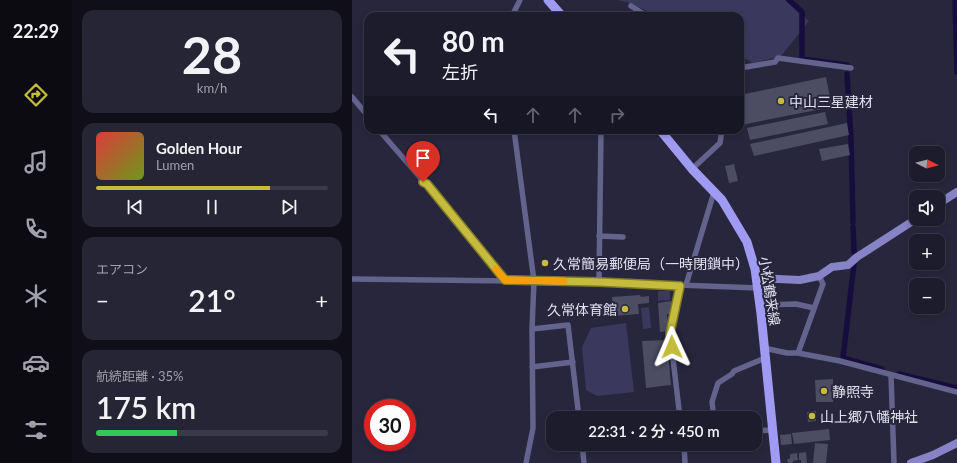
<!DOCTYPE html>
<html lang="ja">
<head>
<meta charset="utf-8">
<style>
  :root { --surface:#1d1c2d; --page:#252535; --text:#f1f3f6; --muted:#a0a1aa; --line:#3b3a49; --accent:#c5bc3d }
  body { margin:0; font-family:Lato,"Noto Sans JP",sans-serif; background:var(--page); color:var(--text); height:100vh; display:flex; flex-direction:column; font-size:15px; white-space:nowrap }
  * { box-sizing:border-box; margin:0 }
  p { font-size:13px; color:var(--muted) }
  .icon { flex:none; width:22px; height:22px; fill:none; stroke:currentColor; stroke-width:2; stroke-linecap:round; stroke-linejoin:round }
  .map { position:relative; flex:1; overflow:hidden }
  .side { display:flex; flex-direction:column; gap:10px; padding:10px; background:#100f19; width:280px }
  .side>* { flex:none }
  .top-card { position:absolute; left:12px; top:12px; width:380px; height:122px; border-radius:12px; box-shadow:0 2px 6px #0003,0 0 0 1px var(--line); background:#1d1c2d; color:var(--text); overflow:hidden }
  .needle { width:26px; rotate:96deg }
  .tools { position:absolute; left:557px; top:146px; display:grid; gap:8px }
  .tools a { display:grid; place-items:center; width:36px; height:36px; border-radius:8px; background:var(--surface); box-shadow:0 2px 6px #0003,0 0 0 1px var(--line); font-size:20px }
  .speed { position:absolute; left:12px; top:399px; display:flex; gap:8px; font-size:20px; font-weight:700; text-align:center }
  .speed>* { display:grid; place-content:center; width:52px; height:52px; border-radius:50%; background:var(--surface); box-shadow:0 2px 6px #0003,0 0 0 1px var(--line); line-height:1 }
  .speed .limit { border:6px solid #d22; background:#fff; color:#111 }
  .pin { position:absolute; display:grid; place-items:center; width:34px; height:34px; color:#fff; margin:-41px -17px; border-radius:50% 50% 50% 0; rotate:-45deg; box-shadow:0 0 4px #0007 }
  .pin .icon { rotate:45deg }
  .me { position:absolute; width:44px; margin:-22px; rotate:359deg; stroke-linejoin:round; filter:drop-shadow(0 0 3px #0008) }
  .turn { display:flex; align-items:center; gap:14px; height:84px; padding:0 12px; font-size:18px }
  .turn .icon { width:52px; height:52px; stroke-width:2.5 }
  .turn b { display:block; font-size:28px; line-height:34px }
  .lanes { display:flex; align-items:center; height:38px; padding:0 12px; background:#0003; justify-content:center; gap:20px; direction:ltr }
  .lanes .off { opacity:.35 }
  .big { font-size:30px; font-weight:600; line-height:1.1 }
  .side .widget { flex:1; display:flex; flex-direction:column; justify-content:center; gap:6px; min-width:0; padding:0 14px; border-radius:12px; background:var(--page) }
  .side .dial { align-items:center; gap:0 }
  .dial b { font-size:52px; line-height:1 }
  .song { display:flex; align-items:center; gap:12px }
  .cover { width:48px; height:48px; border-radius:6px; background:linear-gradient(135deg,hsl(0 70% 55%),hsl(80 70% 35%)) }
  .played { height:4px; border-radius:2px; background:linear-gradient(90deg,var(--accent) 75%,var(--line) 75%) }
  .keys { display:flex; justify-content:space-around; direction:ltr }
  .heat { display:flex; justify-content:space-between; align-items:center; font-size:22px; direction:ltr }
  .charge { height:6px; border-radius:3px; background:linear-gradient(90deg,#34c759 35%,var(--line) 0) }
  .trip { position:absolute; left:194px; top:411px; width:216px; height:40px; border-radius:12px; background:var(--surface); box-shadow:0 2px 6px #0003,0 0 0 1px var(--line); font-weight:600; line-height:40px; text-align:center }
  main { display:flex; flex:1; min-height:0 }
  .dock { display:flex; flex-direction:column; width:72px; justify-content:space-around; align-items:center; background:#0c0b12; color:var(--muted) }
  .dock .icon { width:28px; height:28px }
  .dock .selected { color:var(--accent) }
  .dock b { font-size:18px; color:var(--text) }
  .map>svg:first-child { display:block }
  .green { fill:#3b385e }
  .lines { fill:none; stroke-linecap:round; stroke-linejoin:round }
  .canal { stroke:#170d3d; stroke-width:5.5 }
  .building { fill:#4c4c63 }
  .street { stroke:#64638d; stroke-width:5.5 }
  .secondary { stroke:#8683c6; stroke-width:8 }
  .primary { stroke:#a09bf2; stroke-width:9 }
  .route-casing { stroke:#807a28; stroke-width:10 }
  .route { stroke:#c5bc3d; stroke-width:7 }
  .slow { stroke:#f59e0b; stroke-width:7 }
  .poi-dot { fill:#c5bc3d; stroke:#27263c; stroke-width:1.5 }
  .labels { text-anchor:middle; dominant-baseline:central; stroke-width:4; stroke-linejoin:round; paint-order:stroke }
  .poi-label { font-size:14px; fill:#e0e0ef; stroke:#27263c; text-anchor:start }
  .street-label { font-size:14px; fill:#e0e0ef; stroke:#27263c }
</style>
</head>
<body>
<main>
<nav class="dock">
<b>22:29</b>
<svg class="icon selected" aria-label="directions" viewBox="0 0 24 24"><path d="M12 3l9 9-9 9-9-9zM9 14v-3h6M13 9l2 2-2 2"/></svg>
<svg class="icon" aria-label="music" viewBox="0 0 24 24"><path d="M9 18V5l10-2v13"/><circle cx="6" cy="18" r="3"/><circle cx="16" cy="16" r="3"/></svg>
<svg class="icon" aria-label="phone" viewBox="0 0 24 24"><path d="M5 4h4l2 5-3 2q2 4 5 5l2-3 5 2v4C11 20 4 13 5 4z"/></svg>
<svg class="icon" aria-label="climate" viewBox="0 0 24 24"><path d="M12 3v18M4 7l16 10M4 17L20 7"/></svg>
<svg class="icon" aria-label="car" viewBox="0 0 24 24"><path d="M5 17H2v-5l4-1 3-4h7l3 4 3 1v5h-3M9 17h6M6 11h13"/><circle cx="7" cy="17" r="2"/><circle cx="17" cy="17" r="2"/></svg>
<svg class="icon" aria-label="filters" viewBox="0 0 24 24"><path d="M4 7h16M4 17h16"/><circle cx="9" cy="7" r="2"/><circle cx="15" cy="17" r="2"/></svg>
</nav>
<section class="side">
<div class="widget dial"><b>28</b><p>km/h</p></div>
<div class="widget">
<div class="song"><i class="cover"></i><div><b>Golden Hour</b><p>Lumen</p></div></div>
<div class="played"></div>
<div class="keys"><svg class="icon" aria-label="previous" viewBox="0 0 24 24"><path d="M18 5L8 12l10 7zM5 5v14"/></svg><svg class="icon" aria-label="pause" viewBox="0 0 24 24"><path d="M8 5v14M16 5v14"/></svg><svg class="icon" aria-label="next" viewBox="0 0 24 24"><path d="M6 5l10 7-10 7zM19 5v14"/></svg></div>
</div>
<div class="widget"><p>エアコン</p>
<div class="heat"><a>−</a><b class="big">21°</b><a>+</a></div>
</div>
<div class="widget"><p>航続距離 · 35%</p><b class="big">175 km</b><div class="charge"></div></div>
</section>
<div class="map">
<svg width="605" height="463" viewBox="0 0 605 463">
  <rect width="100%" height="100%" fill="#27263c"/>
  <path class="green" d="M265,0H433L457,21L429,56L401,63L388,56V16H306L275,2Z
    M306,291H318V300L306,301Z
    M297,307L299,328L291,329L289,308Z
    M274,323L282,392L245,396L234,390L230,347L239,328Z"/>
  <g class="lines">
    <path class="canal" d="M437,0L450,12V59L495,65
      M603,0L605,72
      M495,74L499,139L501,222
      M501,227L502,252
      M502,264L491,358L530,369
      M547,374L605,388"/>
  </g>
  <path class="building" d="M474,77L480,107L389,125L388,95Z
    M473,112L476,124L398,140L395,128Z
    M495,123L497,135L402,156L398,144Z
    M496,144L498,155L470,161L467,149Z
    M382,164L386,181L377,183L373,166Z
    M288,295L289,297L297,296V303L286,304L287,314L261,316L260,297Z
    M319,301V314H315L316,331L308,332L306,303Z
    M315,340L319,385L294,388L290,341Z
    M481,379V402H464L463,380Z
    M464,411V421L456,422L455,412Z
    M477,429L478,440L442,444L440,433Z
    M439,434L440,444L429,445L428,435Z
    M463,443L476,444L474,463H461Z
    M454,452L455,463H449V460H447V453Z
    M445,453L446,460L441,461V463H436L435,459H438V454Z"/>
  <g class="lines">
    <path class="street" d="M279,6L295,16
      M160,16L168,0
      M388,68L423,62L426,58L499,68
      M0,97L16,116
      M27,130L71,181L75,184L153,280
      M162,130L182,281L180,329L181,428L174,463
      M340,169L368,143L370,130
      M247,236L271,237
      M0,279L247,282L406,288
      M247,282L249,130
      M334,285L362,192
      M328,286L318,333L328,418
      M408,305L444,304L462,308
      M180,329L216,325L227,418
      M412,348L435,353H446L488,361L605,392
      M446,353L471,284L467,276
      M180,367L221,362
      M539,375L542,463
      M362,418L360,402L366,383L380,374L382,371L413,358
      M403,431L421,430
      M230,444L232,463
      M332,444L333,463"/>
    <path class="secondary" d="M586,204L605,192
      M404,278L448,280L467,276L480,267L496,265L505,257L564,219
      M559,463L581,455L605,443"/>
    <path class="primary" d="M196,0L210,16
      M308,130L340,169L370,200L395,242L403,269L409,314L424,463"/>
  </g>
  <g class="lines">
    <g class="route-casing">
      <path id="route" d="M71,182L75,184L153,280L247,282L328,286L318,333L320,347"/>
    </g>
    <use href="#route" class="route"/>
    <path class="slow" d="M144,269L153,280L212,281"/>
  </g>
  <g class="poi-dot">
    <circle cx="429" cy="101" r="4"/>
    <circle cx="193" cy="263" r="4"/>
    <circle cx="273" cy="309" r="4"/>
    <circle cx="472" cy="391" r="4"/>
    <circle cx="460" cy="416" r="4"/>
  </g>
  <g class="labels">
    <g class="poi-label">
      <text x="437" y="101">中山三星建材</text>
      <text x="201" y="263">久常簡易郵便局（一時閉鎖中）</text>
      <text x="265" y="309" text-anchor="end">久常体育館</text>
      <text x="480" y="391">静照寺</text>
      <text x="468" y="416">山上郷八幡神社</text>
    </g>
    <g class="street-label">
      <text transform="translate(418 291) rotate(81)">小松鶴来線</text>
    </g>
  </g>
</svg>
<div class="tools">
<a><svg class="needle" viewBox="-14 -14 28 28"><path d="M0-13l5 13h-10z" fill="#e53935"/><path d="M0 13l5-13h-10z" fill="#a0a1aa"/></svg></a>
<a><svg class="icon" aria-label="sound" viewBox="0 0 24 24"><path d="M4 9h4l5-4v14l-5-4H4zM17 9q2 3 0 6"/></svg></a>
<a>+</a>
<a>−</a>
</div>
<div class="speed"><div class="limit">30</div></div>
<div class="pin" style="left:71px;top:182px;background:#d93025"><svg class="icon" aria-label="arrive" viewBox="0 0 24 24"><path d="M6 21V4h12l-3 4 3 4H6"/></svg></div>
<svg class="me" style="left:320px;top:347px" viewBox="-20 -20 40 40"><path d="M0-17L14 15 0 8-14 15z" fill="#c5bc3d" stroke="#fff" stroke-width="4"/></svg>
<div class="trip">22:31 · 2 分 · 450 m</div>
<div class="top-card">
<div class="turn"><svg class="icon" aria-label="left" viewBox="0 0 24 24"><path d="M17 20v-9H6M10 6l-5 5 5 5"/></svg><div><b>80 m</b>左折</div></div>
<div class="lanes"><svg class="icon" aria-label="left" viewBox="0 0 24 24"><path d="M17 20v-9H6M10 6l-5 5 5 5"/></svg><svg class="icon off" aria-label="ahead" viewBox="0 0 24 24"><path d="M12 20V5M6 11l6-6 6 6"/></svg><svg class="icon off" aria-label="ahead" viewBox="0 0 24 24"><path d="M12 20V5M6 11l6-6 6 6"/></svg><svg class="icon off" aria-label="right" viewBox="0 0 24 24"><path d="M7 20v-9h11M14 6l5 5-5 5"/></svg></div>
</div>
</div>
</main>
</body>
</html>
